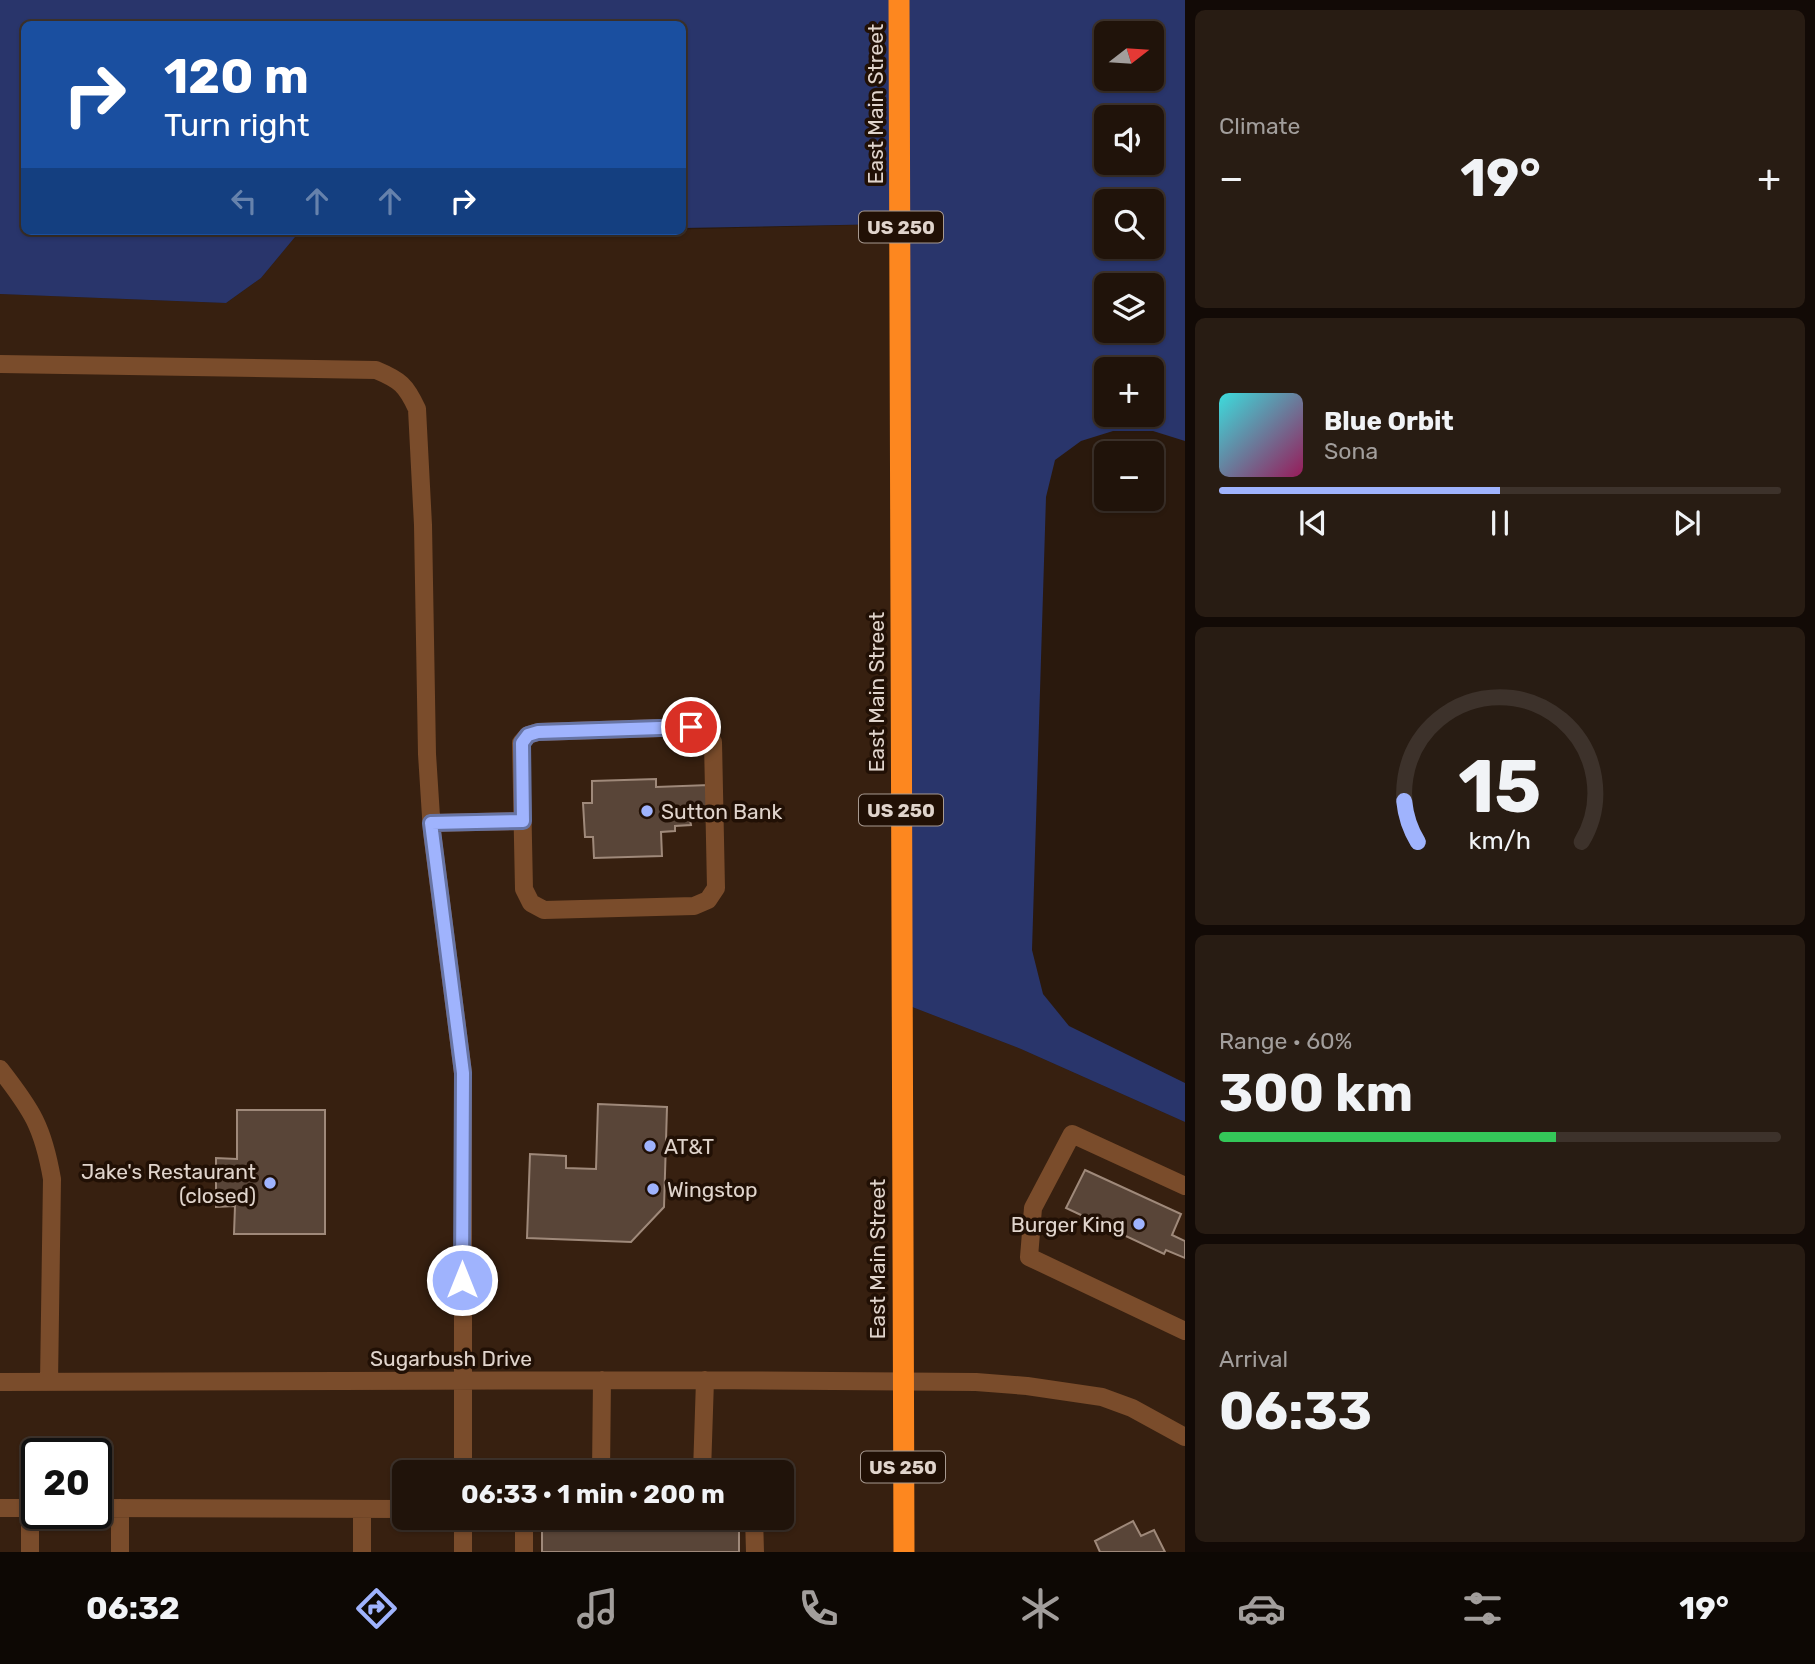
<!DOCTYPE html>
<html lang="en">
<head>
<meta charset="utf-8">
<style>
  :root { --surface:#20130a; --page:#281c13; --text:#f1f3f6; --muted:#a29e9c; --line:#3d322b; --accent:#9fb3fd }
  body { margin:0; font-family:Rubik,sans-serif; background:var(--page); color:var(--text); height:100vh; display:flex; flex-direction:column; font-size:26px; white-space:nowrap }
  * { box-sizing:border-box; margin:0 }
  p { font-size:23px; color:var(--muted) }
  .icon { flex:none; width:38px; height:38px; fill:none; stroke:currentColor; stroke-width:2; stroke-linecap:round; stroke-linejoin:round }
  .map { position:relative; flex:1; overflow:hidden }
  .drawer { display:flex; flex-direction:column; gap:10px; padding:10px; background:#120a06; width:630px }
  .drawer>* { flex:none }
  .top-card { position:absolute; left:21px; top:21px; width:665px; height:214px; border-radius:10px; box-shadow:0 2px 5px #0004,0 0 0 2px var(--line); background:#1a4fa0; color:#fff; overflow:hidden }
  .needle { width:46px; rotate:73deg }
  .buttons { position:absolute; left:1094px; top:21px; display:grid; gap:14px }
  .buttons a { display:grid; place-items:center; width:70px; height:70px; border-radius:10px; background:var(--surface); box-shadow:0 2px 5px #0004,0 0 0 2px var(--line); font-size:35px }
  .speed { position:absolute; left:21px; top:1438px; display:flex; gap:14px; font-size:35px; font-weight:700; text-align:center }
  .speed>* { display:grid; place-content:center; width:91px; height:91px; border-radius:50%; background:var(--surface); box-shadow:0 2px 5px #0004,0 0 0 2px var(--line); line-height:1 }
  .speed .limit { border:4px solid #111; border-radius:10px; background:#fff; color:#111 }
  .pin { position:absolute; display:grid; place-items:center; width:60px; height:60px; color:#fff; margin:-30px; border:4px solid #fff; border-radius:50%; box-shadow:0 2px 7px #0007 }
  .me { position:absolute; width:77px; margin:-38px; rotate:0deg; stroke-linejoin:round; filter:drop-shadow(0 0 5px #0008) }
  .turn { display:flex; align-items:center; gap:24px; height:147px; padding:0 28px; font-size:32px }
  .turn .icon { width:91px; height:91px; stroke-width:2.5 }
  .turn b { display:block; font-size:49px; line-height:60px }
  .lanes { display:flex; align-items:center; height:66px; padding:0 28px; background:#0003; justify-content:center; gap:35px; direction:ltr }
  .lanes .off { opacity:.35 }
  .big { font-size:52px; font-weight:700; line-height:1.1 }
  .drawer .tile { flex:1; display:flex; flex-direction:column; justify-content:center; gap:10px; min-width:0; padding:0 24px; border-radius:10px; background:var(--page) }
  .drawer .dial { align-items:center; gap:0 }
  .dial svg { height:182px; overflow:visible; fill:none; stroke:var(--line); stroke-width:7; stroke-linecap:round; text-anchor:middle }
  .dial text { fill:var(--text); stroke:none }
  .song { display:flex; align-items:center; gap:21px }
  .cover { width:84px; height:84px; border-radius:10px; background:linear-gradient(135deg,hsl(180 70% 55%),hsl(330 70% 35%)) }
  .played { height:7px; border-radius:4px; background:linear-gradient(90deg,var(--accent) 50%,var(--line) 50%) }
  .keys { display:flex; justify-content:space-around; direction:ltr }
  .heat { display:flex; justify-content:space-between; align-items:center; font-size:38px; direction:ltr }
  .charge { height:10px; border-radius:5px; background:linear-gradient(90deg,#34c759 60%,var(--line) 0) }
  .trip { position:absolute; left:392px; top:1460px; width:402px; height:70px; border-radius:10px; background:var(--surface); box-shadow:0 2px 5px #0004,0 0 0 2px var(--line); font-weight:700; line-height:70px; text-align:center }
  .tabs { display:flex; height:112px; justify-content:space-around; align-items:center; background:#0d0804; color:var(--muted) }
  .tabs .icon { width:49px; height:49px }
  .tabs .active { color:var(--accent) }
  .tabs b { font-size:32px; color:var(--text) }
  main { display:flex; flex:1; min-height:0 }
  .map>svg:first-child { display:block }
  .built { fill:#372010; fill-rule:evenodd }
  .green { fill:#29356b; fill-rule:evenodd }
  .building { fill:#594538; stroke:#9f897a; stroke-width:2 }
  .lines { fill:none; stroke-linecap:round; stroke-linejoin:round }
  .minor { stroke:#7a4c2b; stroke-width:18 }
  .highway { stroke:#fd871f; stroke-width:21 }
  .route-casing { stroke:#6774a4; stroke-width:18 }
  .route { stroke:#9fb3fd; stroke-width:12 }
  .poi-dot { fill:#9fb3fd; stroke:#211005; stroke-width:2.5 }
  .labels { text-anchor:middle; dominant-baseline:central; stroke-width:7; stroke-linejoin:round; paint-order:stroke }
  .shield { fill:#211005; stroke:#a79990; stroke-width:2 }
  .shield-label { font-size:19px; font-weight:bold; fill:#e0d4cc }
  .street-label { font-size:21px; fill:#e0d4cc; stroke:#211005 }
  .poi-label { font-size:21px; fill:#e0d4cc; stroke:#211005; text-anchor:start }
</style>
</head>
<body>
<main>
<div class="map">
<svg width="1185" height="1552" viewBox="0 0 1185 1552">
  <rect width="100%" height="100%" fill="#2a190d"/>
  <path class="built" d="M892,224L907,1005L1021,1049L1185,1122V1552H0V294L226,303L261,278L300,231H546L550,233ZM37,1454H96V1514H37ZM404,1472H782V1517H404Z"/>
  <path class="green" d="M0,0H890L892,224L683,228L682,24H24V231H300L261,278L226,303L0,294Z
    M906,0H1185V441L1153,431H1113L1081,441L1055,460L1046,497L1032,950L1043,994L1069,1026L1185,1083V1122L1021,1049L907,1005ZM1106,33H1152V79H1106ZM1106,117H1152V163H1106ZM1106,201H1152V247H1106ZM1106,285H1152V331H1106ZM1106,369H1152V415H1106Z"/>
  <path class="building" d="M656,779V787L709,785L710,820H690L691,825L675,826V831L661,832L662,856L594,858L593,837H585L583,803H592V781Z
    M598,1104L667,1107L664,1207L631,1242L527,1238L530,1154L566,1156V1168L596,1169Z
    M237,1110H325V1234H234L235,1206L216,1207V1158L237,1159Z
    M1085,1170L1181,1214L1172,1235L1185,1241V1258L1166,1250L1164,1254L1066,1208Z
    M1133,1521L1141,1536L1154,1530L1165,1552H1100L1095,1541Z
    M739,1530V1552H542V1531Z"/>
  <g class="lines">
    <path class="minor" d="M0,364L376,370C400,380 406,385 417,409L423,525L427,754L432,832L463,1073V1472
      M691,727L703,730L713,742L716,888L708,900L694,906L544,910L531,903L524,889L521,743L528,735L538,732Z
      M431,823L523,821
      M0,1069C32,1110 43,1127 52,1179L49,1382
      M1185,1186L1072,1134L1033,1208L1029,1257L1185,1331
      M0,1382L705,1380L976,1382L1027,1386L1102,1397L1132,1408L1185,1437
      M601,1472L602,1380
      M702,1472L705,1380
      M30,1507V1552
      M0,1508H37
      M96,1508L404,1509
      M120,1508V1552
      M463,1517V1552
      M754,1517L755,1552
      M362,1552V1509
      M524,1552V1517"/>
    <path class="highway" d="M899,0L904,1552"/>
  </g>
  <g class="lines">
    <g class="route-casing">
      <path id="route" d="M462,1280L463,1073L431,823L523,821L522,743L528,735L538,732L691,727"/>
    </g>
    <use href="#route" class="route"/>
  </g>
  <g class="poi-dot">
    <circle cx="647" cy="811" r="7"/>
    <circle cx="650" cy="1146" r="7"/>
    <circle cx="270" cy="1183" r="7"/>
    <circle cx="653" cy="1189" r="7"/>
    <circle cx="1139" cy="1224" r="7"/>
  </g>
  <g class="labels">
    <g class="shield">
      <rect x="859" y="211.5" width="84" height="31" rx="5"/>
      <rect x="859" y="794.5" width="84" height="31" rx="5"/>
      <rect x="861" y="1451.5" width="84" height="31" rx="5"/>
    </g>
    <g class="shield-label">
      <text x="901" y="227">US 250</text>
      <text x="901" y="810">US 250</text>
      <text x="903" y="1467">US 250</text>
    </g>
    <g class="street-label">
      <text transform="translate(875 104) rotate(-90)">East Main Street</text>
      <text transform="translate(876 692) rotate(-90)">East Main Street</text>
      <text transform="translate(877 1259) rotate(-90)">East Main Street</text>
      <text x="451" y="1358">Sugarbush Drive</text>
    </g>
    <g class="poi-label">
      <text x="661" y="811">Sutton Bank</text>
      <text x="664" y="1146">AT&amp;T</text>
      <text x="256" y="1171" text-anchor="end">Jake's Restaurant<tspan x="256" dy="24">(closed)</tspan></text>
      <text x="667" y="1189">Wingstop</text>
      <text x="1125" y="1224" text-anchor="end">Burger King</text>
    </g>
  </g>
</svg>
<div class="buttons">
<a><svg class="needle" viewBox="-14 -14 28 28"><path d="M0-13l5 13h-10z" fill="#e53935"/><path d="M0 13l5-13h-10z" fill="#a29e9c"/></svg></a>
<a><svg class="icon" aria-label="sound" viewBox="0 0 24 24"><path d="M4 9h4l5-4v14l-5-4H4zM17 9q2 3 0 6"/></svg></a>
<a><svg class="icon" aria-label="search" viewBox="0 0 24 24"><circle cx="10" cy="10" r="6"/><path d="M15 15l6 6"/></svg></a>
<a><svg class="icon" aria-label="layers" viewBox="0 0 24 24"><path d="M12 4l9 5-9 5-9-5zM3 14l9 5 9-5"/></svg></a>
<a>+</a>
<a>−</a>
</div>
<div class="speed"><div class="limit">20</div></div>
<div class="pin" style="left:691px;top:727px;background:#d93025"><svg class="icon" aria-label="arrive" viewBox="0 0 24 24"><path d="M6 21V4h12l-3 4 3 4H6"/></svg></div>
<svg class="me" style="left:462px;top:1280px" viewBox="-20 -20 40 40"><circle r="17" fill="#9fb3fd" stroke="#fff" stroke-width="3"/><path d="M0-11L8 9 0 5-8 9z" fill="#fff"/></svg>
<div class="trip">06:33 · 1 min · 200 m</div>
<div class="top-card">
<div class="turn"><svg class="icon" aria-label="right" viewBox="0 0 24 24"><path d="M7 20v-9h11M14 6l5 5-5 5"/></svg><div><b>120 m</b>Turn right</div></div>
<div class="lanes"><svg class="icon off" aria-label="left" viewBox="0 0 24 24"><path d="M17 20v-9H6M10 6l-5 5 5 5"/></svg><svg class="icon off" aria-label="ahead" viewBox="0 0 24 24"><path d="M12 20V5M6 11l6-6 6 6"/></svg><svg class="icon off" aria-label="ahead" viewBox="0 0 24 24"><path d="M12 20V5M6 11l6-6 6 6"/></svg><svg class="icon" aria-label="right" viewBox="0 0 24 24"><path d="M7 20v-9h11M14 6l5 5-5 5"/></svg></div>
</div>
</div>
<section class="drawer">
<div class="tile"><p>Climate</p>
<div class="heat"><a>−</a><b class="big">19°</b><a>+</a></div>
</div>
<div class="tile">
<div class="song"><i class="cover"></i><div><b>Blue Orbit</b><p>Sona</p></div></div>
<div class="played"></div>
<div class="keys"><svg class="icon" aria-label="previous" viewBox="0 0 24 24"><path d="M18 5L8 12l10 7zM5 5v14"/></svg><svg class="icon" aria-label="pause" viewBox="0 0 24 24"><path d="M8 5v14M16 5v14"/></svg><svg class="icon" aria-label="next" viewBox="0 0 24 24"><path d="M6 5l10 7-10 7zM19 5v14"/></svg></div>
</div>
<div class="tile dial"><svg viewBox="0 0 100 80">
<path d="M14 69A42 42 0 1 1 86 69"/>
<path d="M14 69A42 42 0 0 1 8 51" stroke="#9fb3fd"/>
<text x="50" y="56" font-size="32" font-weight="700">15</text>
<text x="50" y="72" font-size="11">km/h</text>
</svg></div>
<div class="tile"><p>Range · 60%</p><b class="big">300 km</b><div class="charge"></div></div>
<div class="tile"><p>Arrival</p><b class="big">06:33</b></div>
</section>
</main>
<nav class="tabs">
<b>06:32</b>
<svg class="icon active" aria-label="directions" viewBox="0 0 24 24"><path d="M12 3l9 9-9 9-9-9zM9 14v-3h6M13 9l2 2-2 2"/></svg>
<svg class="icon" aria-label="music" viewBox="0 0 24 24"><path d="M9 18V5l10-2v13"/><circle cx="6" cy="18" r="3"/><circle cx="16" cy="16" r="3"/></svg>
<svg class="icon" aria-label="phone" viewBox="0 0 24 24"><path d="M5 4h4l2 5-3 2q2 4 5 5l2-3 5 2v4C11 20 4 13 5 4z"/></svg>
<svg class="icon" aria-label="climate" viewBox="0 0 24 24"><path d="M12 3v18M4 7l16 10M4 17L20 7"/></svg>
<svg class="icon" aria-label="car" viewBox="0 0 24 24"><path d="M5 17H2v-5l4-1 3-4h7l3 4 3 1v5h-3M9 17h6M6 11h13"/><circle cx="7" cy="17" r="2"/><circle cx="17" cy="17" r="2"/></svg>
<svg class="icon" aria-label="filters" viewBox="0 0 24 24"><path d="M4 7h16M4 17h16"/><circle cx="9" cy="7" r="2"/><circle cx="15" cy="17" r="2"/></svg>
<b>19°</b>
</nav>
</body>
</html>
